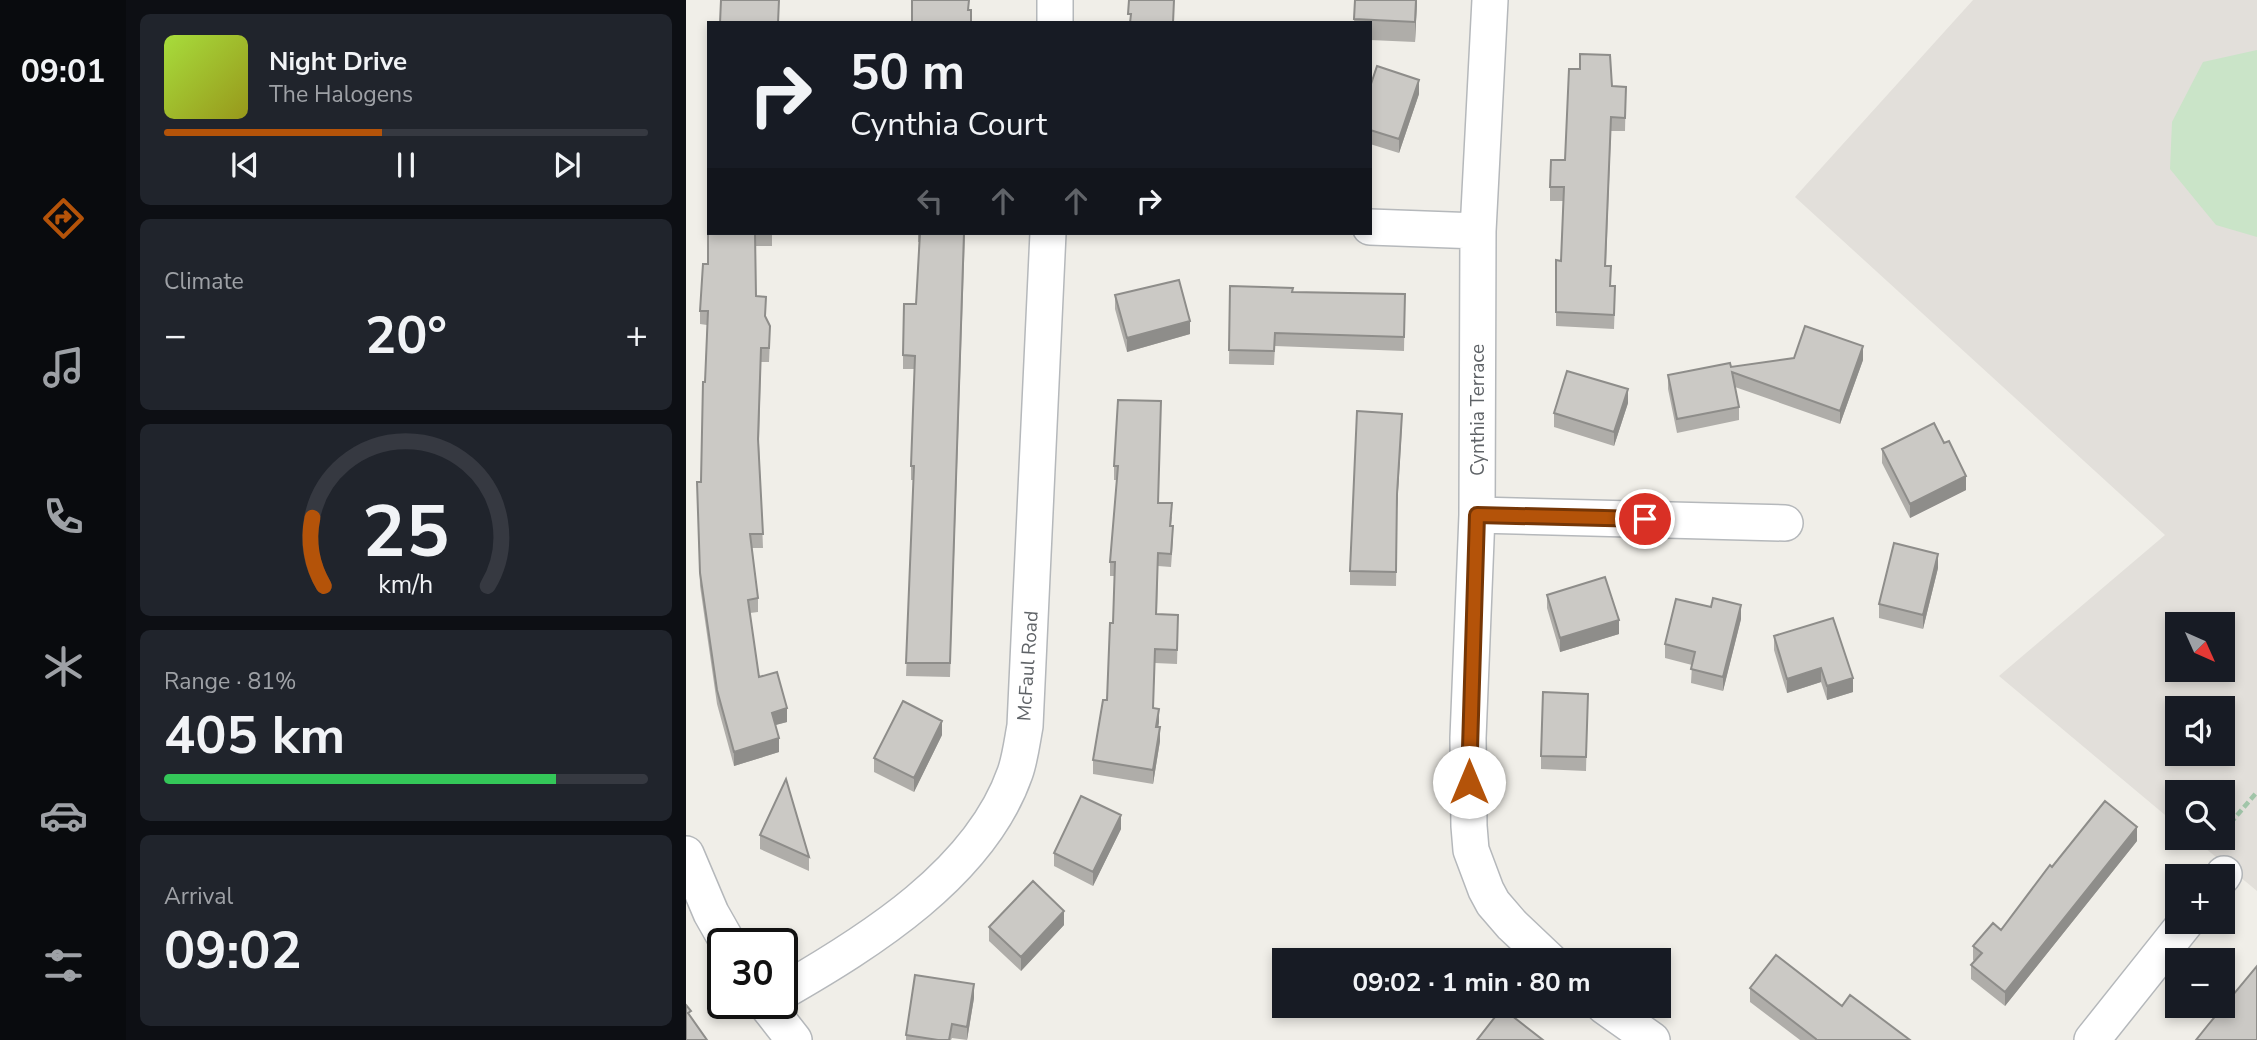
<!DOCTYPE html>
<html lang="en">
<head>
<meta charset="utf-8">
<style>
  :root { --surface:#171b24; --page:#20242c; --text:#f1f3f6; --muted:#9ea1a6; --line:#363941; --accent:#b45309 }
  body { margin:0; font-family:"Nunito Sans",sans-serif; background:var(--page); color:var(--text); height:100vh; display:flex; flex-direction:column; font-size:26px; white-space:nowrap }
  * { box-sizing:border-box; margin:0 }
  p { font-size:23px; color:var(--muted) }
  .icon { flex:none; width:38px; height:38px; fill:none; stroke:currentColor; stroke-width:2; stroke-linecap:round; stroke-linejoin:round }
  .map { position:relative; flex:1; overflow:hidden }
  .side { display:flex; flex-direction:column; gap:14px; padding:14px; background:#0d0f14; width:560px }
  .side>* { flex:none }
  .guide { position:absolute; left:21px; top:21px; width:665px; height:214px; border-radius:0px; box-shadow:0 4px 10px #0003; background:#171b24; color:var(--text); overflow:hidden }
  .needle { width:46px; rotate:135deg }
  .controls { position:absolute; left:1479px; top:612px; display:grid; gap:14px }
  .controls a { display:grid; place-items:center; width:70px; height:70px; border-radius:0px; background:var(--surface); box-shadow:0 4px 10px #0003; font-size:35px }
  .speed { position:absolute; left:21px; top:928px; display:flex; gap:14px; font-size:35px; font-weight:700; text-align:center }
  .speed>* { display:grid; place-content:center; width:91px; height:91px; border-radius:50%; background:var(--surface); box-shadow:0 4px 10px #0003; line-height:1 }
  .speed .limit { border:4px solid #111; border-radius:10px; background:#fff; color:#111 }
  .pin { position:absolute; display:grid; place-items:center; width:60px; height:60px; color:#fff; margin:-30px; border:4px solid #fff; border-radius:50%; box-shadow:0 2px 7px #0007 }
  .me { position:absolute; width:77px; margin:-38px; rotate:0deg; stroke-linejoin:round; filter:drop-shadow(0 0 5px #0008) }
  .turn { display:flex; align-items:center; gap:24px; height:147px; padding:0 28px; font-size:32px }
  .turn .icon { width:91px; height:91px; stroke-width:2.5 }
  .turn b { display:block; font-size:49px; line-height:60px }
  .lanes { display:flex; align-items:center; height:66px; padding:0 28px; background:#0003; justify-content:center; gap:35px; direction:ltr }
  .lanes .off { opacity:.35 }
  .big { font-size:52px; font-weight:700; line-height:1.1 }
  .side .widget { flex:1; display:flex; flex-direction:column; justify-content:center; gap:10px; min-width:0; padding:0 24px; border-radius:10px; background:var(--page) }
  .side .dial { align-items:center; gap:0 }
  .dial svg { height:182px; overflow:visible; fill:none; stroke:var(--line); stroke-width:7; stroke-linecap:round; text-anchor:middle }
  .dial text { fill:var(--text); stroke:none }
  .song { display:flex; align-items:center; gap:21px }
  .cover { width:84px; height:84px; border-radius:10px; background:linear-gradient(135deg,hsl(80 70% 55%),hsl(60 70% 35%)) }
  .played { height:7px; border-radius:4px; background:linear-gradient(90deg,var(--accent) 45%,var(--line) 45%) }
  .keys { display:flex; justify-content:space-around; direction:ltr }
  .heat { display:flex; justify-content:space-between; align-items:center; font-size:38px; direction:ltr }
  .charge { height:10px; border-radius:5px; background:linear-gradient(90deg,#34c759 81%,var(--line) 0) }
  .trip { position:absolute; left:586px; top:948px; width:399px; height:70px; border-radius:0px; background:var(--surface); box-shadow:0 4px 10px #0003; font-weight:700; line-height:70px; text-align:center }
  main { display:flex; flex:1; min-height:0 }
  .tab-bar { display:flex; flex-direction:column; width:126px; justify-content:space-around; align-items:center; background:#090b0e; color:var(--muted) }
  .tab-bar .icon { width:49px; height:49px }
  .tab-bar .on { color:var(--accent) }
  .tab-bar b { font-size:32px; color:var(--text) }
  .map>svg:first-child { display:block }
  .education { fill:#e2dfda; fill-rule:evenodd }
  .green { fill:#cae4c8 }
  .lines { fill:none; stroke-linecap:round; stroke-linejoin:round }
  .minor-casing { stroke:#b5b8bb; stroke-width:38 }
  .path { stroke:#a1c5a9; stroke-width:4.5; stroke-dasharray:7 3.5; stroke-linecap:butt }
  .minor { stroke:#fff; stroke-width:35 }
  .wall { fill:#afada9 }
  .shaded-wall { fill:#8e8d8a }
  .building { fill:#cbc9c5; stroke:#8e8d8a; stroke-width:2 }
  .route-casing { stroke:#753606; stroke-width:18 }
  .route { stroke:#b45309; stroke-width:12 }
  .labels { text-anchor:middle; dominant-baseline:central; stroke-width:5; stroke-linejoin:round; paint-order:stroke }
  .street-label { font-size:19px; fill:#5f6367; stroke:#fff }
</style>
</head>
<body>
<main>
<nav class="tab-bar">
<b>09:01</b>
<svg class="icon on" aria-label="directions" viewBox="0 0 24 24"><path d="M12 3l9 9-9 9-9-9zM9 14v-3h6M13 9l2 2-2 2"/></svg>
<svg class="icon" aria-label="music" viewBox="0 0 24 24"><path d="M9 18V5l10-2v13"/><circle cx="6" cy="18" r="3"/><circle cx="16" cy="16" r="3"/></svg>
<svg class="icon" aria-label="phone" viewBox="0 0 24 24"><path d="M5 4h4l2 5-3 2q2 4 5 5l2-3 5 2v4C11 20 4 13 5 4z"/></svg>
<svg class="icon" aria-label="climate" viewBox="0 0 24 24"><path d="M12 3v18M4 7l16 10M4 17L20 7"/></svg>
<svg class="icon" aria-label="car" viewBox="0 0 24 24"><path d="M5 17H2v-5l4-1 3-4h7l3 4 3 1v5h-3M9 17h6M6 11h13"/><circle cx="7" cy="17" r="2"/><circle cx="17" cy="17" r="2"/></svg>
<svg class="icon" aria-label="filters" viewBox="0 0 24 24"><path d="M4 7h16M4 17h16"/><circle cx="9" cy="7" r="2"/><circle cx="15" cy="17" r="2"/></svg>
</nav>
<section class="side">
<div class="widget">
<div class="song"><i class="cover"></i><div><b>Night Drive</b><p>The Halogens</p></div></div>
<div class="played"></div>
<div class="keys"><svg class="icon" aria-label="previous" viewBox="0 0 24 24"><path d="M18 5L8 12l10 7zM5 5v14"/></svg><svg class="icon" aria-label="pause" viewBox="0 0 24 24"><path d="M8 5v14M16 5v14"/></svg><svg class="icon" aria-label="next" viewBox="0 0 24 24"><path d="M6 5l10 7-10 7zM19 5v14"/></svg></div>
</div>
<div class="widget"><p>Climate</p>
<div class="heat"><a>−</a><b class="big">20°</b><a>+</a></div>
</div>
<div class="widget dial"><svg viewBox="0 0 100 80">
<path d="M14 69A42 42 0 1 1 86 69"/>
<path d="M14 69A42 42 0 0 1 9 39" stroke="#b45309"/>
<text x="50" y="56" font-size="32" font-weight="700">25</text>
<text x="50" y="72" font-size="11">km/h</text>
</svg></div>
<div class="widget"><p>Range · 81%</p><b class="big">405 km</b><div class="charge"></div></div>
<div class="widget"><p>Arrival</p><b class="big">09:02</b></div>
</section>
<div class="map">
<svg width="1571" height="1040" viewBox="0 0 1571 1040">
  <rect width="100%" height="100%" fill="#f0eee8"/>
  <path class="education" d="M1287,0H1571V891L1507,838H1536V793H1491V825L1313,676L1479,535L1109,197ZM1491,625H1536V670H1491ZM1491,709H1536V754H1491Z"/>
  <path class="green" d="M1571,50V237L1530,225L1484,169L1486,122L1517,62Z"/>
  <g class="lines">
    <g class="minor-casing">
      <path id="minor" d="M804,0L792,231L791,515L782,738L783,826L785,850L800,890L807,903L826,925L864,961
        M369,23V0
        M684,227L792,231
        M791,515L1099,523
        M0,854L25,913L42,943
        M1536,877L1538,874
        M96,992C183,942 294,873 329,773C334,759 336,742 339,726L362,233
        M79,1003L108,1040
        M918,1006L966,1040
        M1406,1040L1500,922"/>
    </g>
    <path class="path" d="M1540,843L1541,827L1571,792"/>
    <use href="#minor" class="minor"/>
  </g>
  <path class="wall" d="M669,0H731L729,42L684,40V23H668Z
    M894,69L926,86L940,87L939,131H925L920,266L929,300L928,329L870,326V260L875,261L877,201H864V187L879,160Z
    M684,87L733,94L713,153L684,144Z
    M23,233H86V246H70V296L80,318L84,340L83,362H75L73,443L77,548H66L72,598V612L64,613L73,677L101,722L89,725L93,752L48,766L31,704L14,586L11,482H15L21,325L14,324V311L22,264Z
    M232,233H279L264,677L220,676L228,480H225V466L229,369H217V355L230,304L233,242H232Z
    M544,286L606,292L719,294L718,351L589,346L588,365L543,364Z
    M429,295L504,334L441,352L429,309Z
    M1177,360L1154,424L1049,387L1053,407V420L991,433L982,389V375L1045,367Z
    M432,400L473,503L486,517L485,526L487,540L485,567L472,566L471,614L492,629L491,664L469,663L467,708L473,722L472,727L474,741L467,784L407,774V760L421,700L427,623L429,576H424V562L431,480H428V466Z
    M942,403L928,446L868,427V413Z
    M716,427L711,508L710,586L664,585V571Z
    M1196,449L1280,490L1224,518L1196,463Z
    M1252,568L1237,629L1193,618V604Z
    M861,595L933,634L874,652L861,608Z
    M1055,619L1037,691L1005,683L1006,665L979,658V644Z
    M1088,636L1167,692L1141,700L1135,682L1101,693L1088,650Z
    M902,694L900,771L855,769V756Z
    M256,735L228,792L188,772V758Z
    M435,829L407,886L368,866V853Z
    M74,835L123,857V871L74,849Z
    M1451,841L1319,1006L1285,979V965L1288,961L1287,960V946L1315,930L1366,867Z
    M378,925L335,971L303,941V927Z
    M1064,988L1156,1006L1224,1040H1114L1064,1002Z
    M288,998L281,1040L266,1038L265,1040H220V1035Z"/>
  <path class="shaded-wall" d="M730,0H731L729,42V22Z
    M733,80V94L713,153V139Z
    M504,321V334L441,352V338Z
    M1177,346V360L1154,424V411Z
    M942,389V403L928,446V432Z
    M716,414L711,508L710,586L711,494Z
    M1280,476V490L1224,518V504Z
    M1252,554V568L1237,629V615Z
    M1055,605V619L1037,691V677Z
    M933,620V634L874,652V638Z
    M1135,668V682L1101,693V679Z
    M1167,678V692L1141,700V686Z
    M101,708V722L86,726V713Z
    M473,709V722L470,741V727Z
    M256,721V735L228,792V778Z
    M474,727V741L467,784V770Z
    M93,738V752L48,766V752Z
    M435,815V829L407,886V872Z
    M1451,827V841L1319,1006V992Z
    M378,911V925L335,971V957Z
    M288,984V998L281,1040V1027Z"/>
  <path class="building" d="M35,0H93L92,23H34Z
    M226,0H283L282,10H285V23H226Z
    M443,0H488L487,23H444L445,14H442Z
    M669,0H730L729,22L668,19Z
    M894,54L924,55L926,86L940,87L939,118L925,117L919,266H925L924,286H929L928,315L870,312V260L875,261L878,187H864L865,160H879L883,69H894Z
    M691,66L733,80L713,139L684,130V87Z
    M22,208L23,233H69L70,296L80,297L79,316L84,326L83,348H75L72,439L77,534H64L72,598L62,600L73,677L91,672L101,708L86,713L93,738L48,752L31,690L14,573L11,482H15L17,382H19L22,311H14L17,264H22Z
    M234,233H278L264,663H220L228,466H225L229,356L217,355L218,304H230Z
    M493,280L504,321L441,338L429,295Z
    M544,286L607,288L606,292L719,294L718,337L589,333L588,351L543,350Z
    M1119,326L1177,346L1154,411L1046,372L1053,407L991,419L982,375L1044,363L1045,367L1108,358Z
    M881,371L942,389L928,432L868,413Z
    M432,400L475,401L472,503H486L484,526H487L485,554L472,553L470,614L492,615L491,650L469,649L467,708L473,709L470,727H474L467,770L407,760L417,700H421L424,623H427L429,562H424L432,466H428Z
    M671,411L716,414L711,494L710,572L664,571Z
    M1248,423L1258,443L1263,441L1280,476L1224,504L1196,449Z
    M1208,543L1252,554L1237,615L1193,604Z
    M919,577L933,620L874,638L861,595Z
    M1027,598L1055,605L1037,677L1005,669L1009,652L979,644L990,599L1025,607Z
    M1147,618L1167,678L1141,686L1135,668L1101,679L1088,636Z
    M857,692L902,694L900,757L855,756Z
    M217,701L256,721L228,778L188,758Z
    M100,779L123,857L74,835Z
    M395,796L435,815L407,872L368,853Z
    M1419,801L1451,827L1319,992L1285,965L1296,953L1287,946L1307,923L1315,930L1364,865L1366,867Z
    M347,881L378,911L335,957L303,927Z
    M1090,955L1156,1006L1164,995L1224,1040H1130V1039L1064,988Z
    M1571,966V1040H1510L1522,1025Z
    M229,975L288,984L281,1027L266,1024L263,1040H252L220,1035Z
    M0,1005L5,1011L2,1013L21,1040H0Z
    M816,1008L857,1040H791Z"/>
  <g class="lines">
    <g class="route-casing">
      <path id="route" d="M783,782L791,515L959,519"/>
    </g>
    <use href="#route" class="route"/>
  </g>
  <g class="labels">
    <g class="street-label">
      <text transform="translate(792 410) rotate(-90)">Cynthia Terrace</text>
      <text transform="translate(342 666) rotate(-86)">McFaul Road</text>
    </g>
  </g>
</svg>
<div class="controls">
<a><svg class="needle" viewBox="-14 -14 28 28"><path d="M0-13l5 13h-10z" fill="#e53935"/><path d="M0 13l5-13h-10z" fill="#9ea1a6"/></svg></a>
<a><svg class="icon" aria-label="sound" viewBox="0 0 24 24"><path d="M4 9h4l5-4v14l-5-4H4zM17 9q2 3 0 6"/></svg></a>
<a><svg class="icon" aria-label="search" viewBox="0 0 24 24"><circle cx="10" cy="10" r="6"/><path d="M15 15l6 6"/></svg></a>
<a>+</a>
<a>−</a>
</div>
<div class="speed"><div class="limit">30</div></div>
<div class="pin" style="left:959px;top:519px;background:#d93025"><svg class="icon" aria-label="arrive" viewBox="0 0 24 24"><path d="M6 21V4h12l-3 4 3 4H6"/></svg></div>
<svg class="me" style="left:783px;top:782px" viewBox="-20 -20 40 40"><circle r="19" fill="#fff"/><path d="M0-13L10 11 0 6-10 11z" fill="#b45309"/></svg>
<div class="trip">09:02 · 1 min · 80 m</div>
<div class="guide">
<div class="turn"><svg class="icon" aria-label="right" viewBox="0 0 24 24"><path d="M7 20v-9h11M14 6l5 5-5 5"/></svg><div><b>50 m</b>Cynthia Court</div></div>
<div class="lanes"><svg class="icon off" aria-label="left" viewBox="0 0 24 24"><path d="M17 20v-9H6M10 6l-5 5 5 5"/></svg><svg class="icon off" aria-label="ahead" viewBox="0 0 24 24"><path d="M12 20V5M6 11l6-6 6 6"/></svg><svg class="icon off" aria-label="ahead" viewBox="0 0 24 24"><path d="M12 20V5M6 11l6-6 6 6"/></svg><svg class="icon" aria-label="right" viewBox="0 0 24 24"><path d="M7 20v-9h11M14 6l5 5-5 5"/></svg></div>
</div>
</div>
</main>
</body>
</html>
